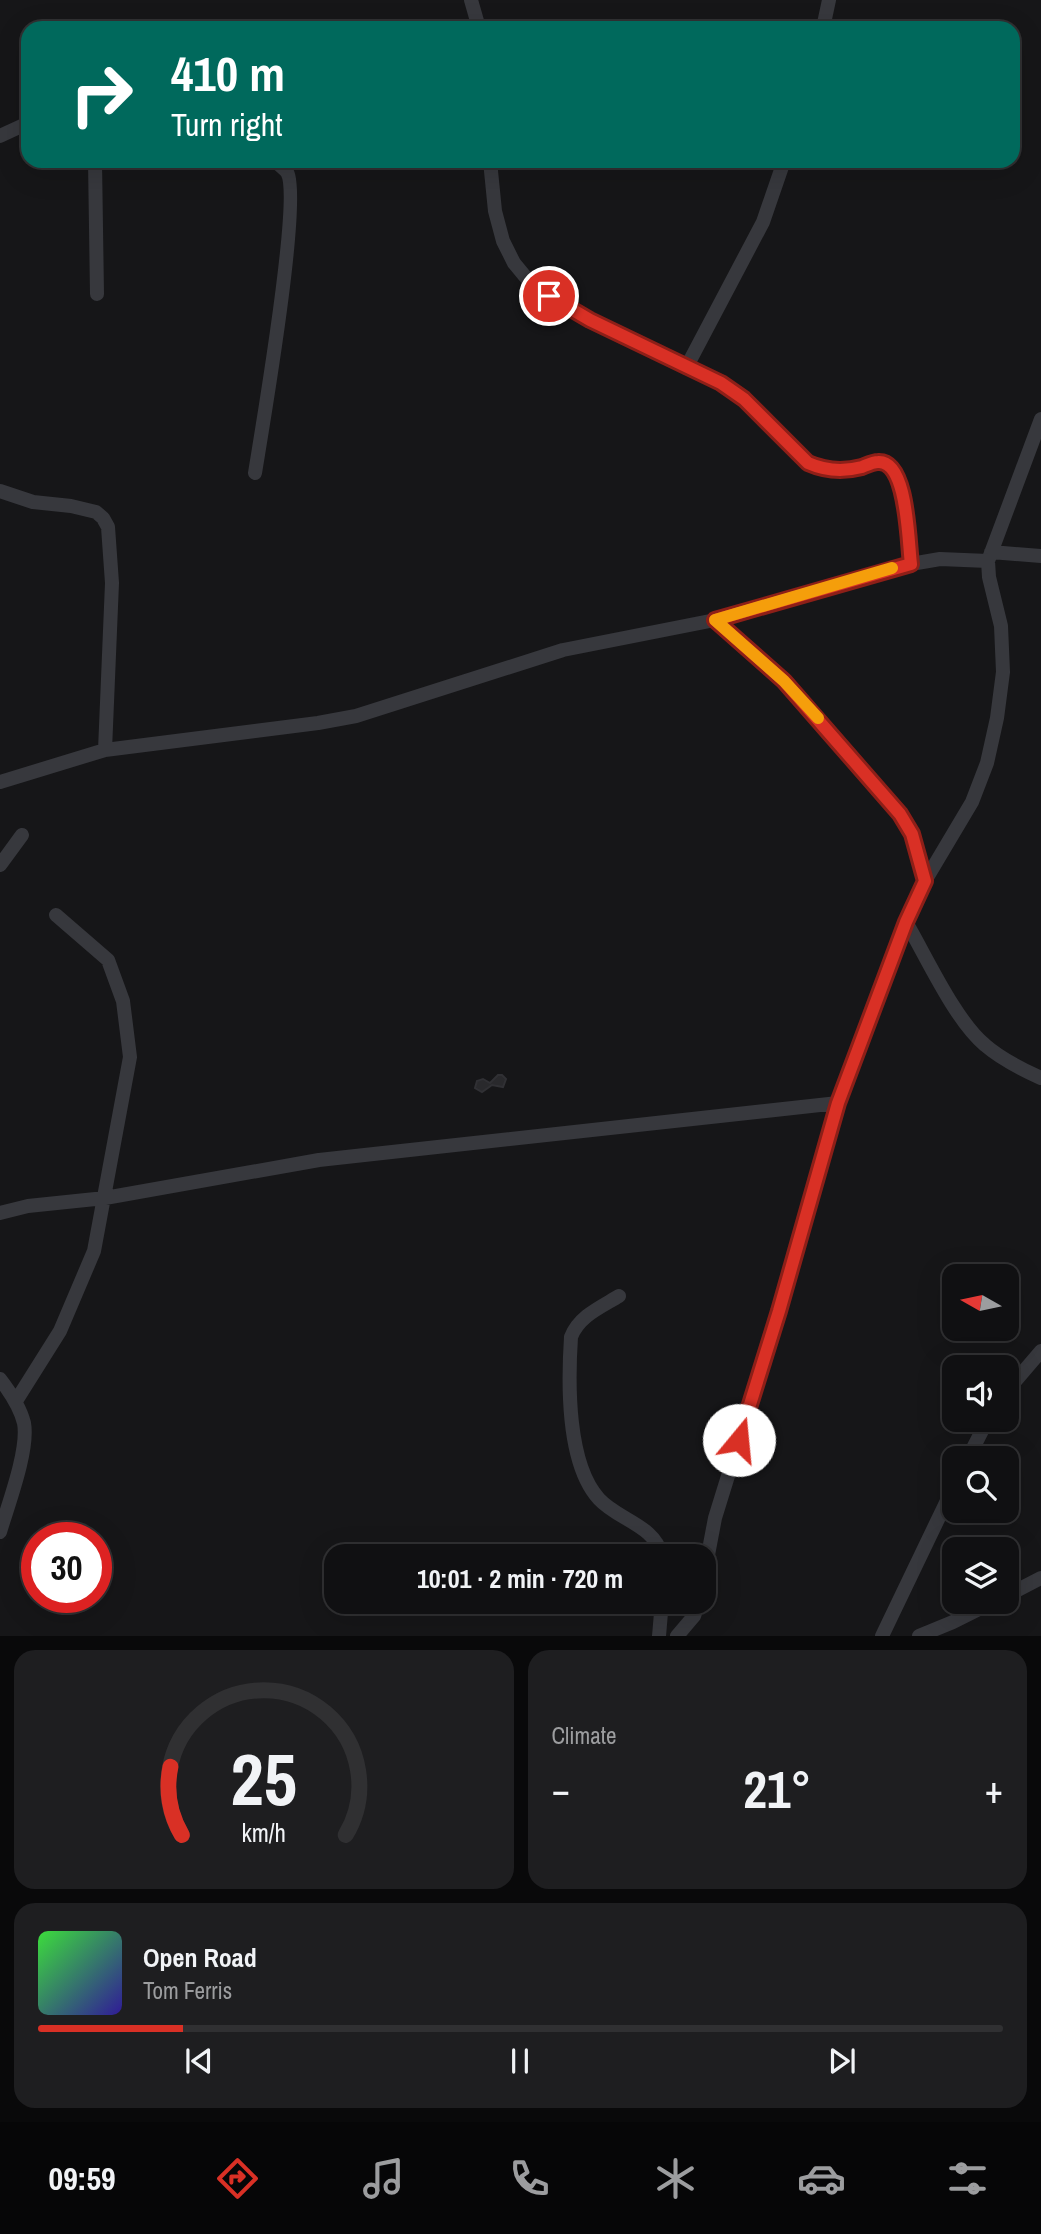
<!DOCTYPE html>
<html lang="en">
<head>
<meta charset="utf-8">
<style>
  :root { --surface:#101012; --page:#1e1e20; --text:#f1f3f6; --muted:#9c9d9f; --line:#303032; --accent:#d93025 }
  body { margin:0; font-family:"Archivo Narrow",sans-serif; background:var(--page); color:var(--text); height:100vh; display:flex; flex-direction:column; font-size:26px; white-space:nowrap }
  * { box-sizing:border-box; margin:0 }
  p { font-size:23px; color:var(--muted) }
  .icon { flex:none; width:38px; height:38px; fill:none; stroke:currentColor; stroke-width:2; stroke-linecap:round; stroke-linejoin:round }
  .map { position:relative; height:1636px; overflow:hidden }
  .panel { display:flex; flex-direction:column; gap:14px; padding:14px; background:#09090a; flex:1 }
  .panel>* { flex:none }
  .top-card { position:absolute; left:21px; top:21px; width:999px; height:147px; border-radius:21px; box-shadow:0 7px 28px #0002,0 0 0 2px var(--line); background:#00695c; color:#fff; overflow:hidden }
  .needle { width:46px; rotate:279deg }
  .tools { position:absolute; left:942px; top:1264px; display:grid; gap:14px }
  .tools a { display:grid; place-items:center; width:77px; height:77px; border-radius:14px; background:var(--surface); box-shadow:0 7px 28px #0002,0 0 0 2px var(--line); font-size:35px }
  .speed { position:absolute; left:21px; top:1522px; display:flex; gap:14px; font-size:35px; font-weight:700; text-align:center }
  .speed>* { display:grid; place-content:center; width:91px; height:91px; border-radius:50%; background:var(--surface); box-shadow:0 7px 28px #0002,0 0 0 2px var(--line); line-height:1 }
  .speed .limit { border:10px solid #d22; background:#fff; color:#111 }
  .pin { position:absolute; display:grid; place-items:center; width:60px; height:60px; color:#fff; margin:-30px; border:4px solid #fff; border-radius:50%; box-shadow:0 2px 7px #0007 }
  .me { position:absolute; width:77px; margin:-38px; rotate:17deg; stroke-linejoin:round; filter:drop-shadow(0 0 5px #0008) }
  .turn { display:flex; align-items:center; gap:24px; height:147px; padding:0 35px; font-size:32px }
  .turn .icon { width:91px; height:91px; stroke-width:2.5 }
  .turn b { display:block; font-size:49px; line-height:60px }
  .big { font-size:52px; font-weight:800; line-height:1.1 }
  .panel .widget { flex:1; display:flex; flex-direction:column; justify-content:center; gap:10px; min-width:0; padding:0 24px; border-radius:21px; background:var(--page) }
  .panel .dial { align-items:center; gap:0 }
  .dial svg { height:182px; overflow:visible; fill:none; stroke:var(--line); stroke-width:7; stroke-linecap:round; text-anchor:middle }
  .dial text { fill:var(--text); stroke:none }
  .song { display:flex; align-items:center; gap:21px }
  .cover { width:84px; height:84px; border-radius:10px; background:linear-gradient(135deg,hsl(120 70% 55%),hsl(250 70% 35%)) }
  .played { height:7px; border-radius:4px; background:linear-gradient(90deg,var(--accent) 15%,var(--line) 15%) }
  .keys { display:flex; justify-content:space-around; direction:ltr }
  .heat { display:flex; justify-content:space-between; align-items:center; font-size:38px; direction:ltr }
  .panel .tiles { flex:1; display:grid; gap:14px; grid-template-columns:1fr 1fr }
  .widget:last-child { grid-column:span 2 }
  .trip { position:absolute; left:324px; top:1544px; width:392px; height:70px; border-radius:21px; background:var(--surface); box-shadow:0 7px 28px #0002,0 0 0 2px var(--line); font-weight:800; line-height:70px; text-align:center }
  .tabs { display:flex; height:112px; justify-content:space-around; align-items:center; background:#060607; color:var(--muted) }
  .tabs .icon { width:49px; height:49px }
  .tabs .active { color:var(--accent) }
  .tabs b { font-size:32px; color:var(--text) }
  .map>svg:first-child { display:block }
  .building { fill:#29292c; stroke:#303034; stroke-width:2 }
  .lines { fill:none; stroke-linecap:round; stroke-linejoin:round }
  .lane { stroke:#37383d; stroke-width:7 }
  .street { stroke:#37383d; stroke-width:14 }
  .route-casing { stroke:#8d1f18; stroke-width:18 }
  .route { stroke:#d93025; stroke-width:12 }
  .slow { stroke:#f59e0b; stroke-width:12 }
</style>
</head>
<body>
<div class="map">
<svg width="1041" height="1636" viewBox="0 0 1041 1636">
  <rect width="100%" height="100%" fill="#161618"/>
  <path class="building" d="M498,1075H502L506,1079L503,1087L492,1085L482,1092L475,1088L477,1081L483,1079L490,1083Z"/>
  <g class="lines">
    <path class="lane" d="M665,28L677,25"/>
    <path class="street" d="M471,0L479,28
      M823,28L829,0
      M0,136L28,123
      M95,161L97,294
      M490,161L495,211L503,241L514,263L528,280L549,296L590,320L721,383L744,399L808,463L826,469L840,470H851L877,462L887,463L893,468L903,496L911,564
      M686,368L763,222L784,161
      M255,473C262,429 302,197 287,172C284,168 278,164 275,161
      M0,491L33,502L71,506L96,512L103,518L108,527L112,583L105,750
      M991,552L1041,556
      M715,620L784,681L900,815L912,833L925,881
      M0,782L105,750L318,723L356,716L563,650L715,620L911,564L940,559L988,561
      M0,865L22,835
      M906,922C927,958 955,1020 985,1045C1001,1059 1021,1069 1041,1078
      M0,1213L28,1206L105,1198L319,1160L838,1103
      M619,1296C601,1307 579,1316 571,1337C568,1383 567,1464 599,1499C618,1520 655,1525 662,1556
      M0,1379C10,1392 20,1407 24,1423C29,1450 8,1505 0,1532
      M1006,1392L1041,1351
      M16,1401L60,1331L94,1251L130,1057L123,1001L108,960L56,915
      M968,1458L988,1419
      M704,1576L715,1518L779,1311L838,1103L906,922L925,881L972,802L987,763L997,718L1003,672L1001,626L989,577L988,561L1041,419
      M1006,1596L1041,1578
      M659,1636L662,1601
      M677,1636L694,1616L699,1601
      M882,1636L954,1486
      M919,1636L953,1622L995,1601"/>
  </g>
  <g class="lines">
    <g class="route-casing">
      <path id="route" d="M549,296L590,320L721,383L744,399L808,463C826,471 843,472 862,467C867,465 873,462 878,462C908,460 908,543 911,564L715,620L784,681L900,814L912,834L925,881L906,922L838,1103L779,1311L739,1440"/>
    </g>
    <use href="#route" class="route"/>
    <path class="slow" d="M818,718L784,681L715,620L892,568"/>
  </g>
</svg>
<div class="tools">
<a><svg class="needle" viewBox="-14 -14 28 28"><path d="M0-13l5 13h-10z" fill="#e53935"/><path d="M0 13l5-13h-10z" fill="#9c9d9f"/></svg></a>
<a><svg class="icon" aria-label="sound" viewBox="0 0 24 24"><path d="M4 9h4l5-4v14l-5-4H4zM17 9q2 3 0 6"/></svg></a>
<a><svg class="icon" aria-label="search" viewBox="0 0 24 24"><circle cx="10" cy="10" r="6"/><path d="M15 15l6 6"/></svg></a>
<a><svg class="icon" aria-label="layers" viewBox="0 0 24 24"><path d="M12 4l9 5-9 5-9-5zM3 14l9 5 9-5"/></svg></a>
</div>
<div class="speed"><div class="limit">30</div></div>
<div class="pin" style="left:549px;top:296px;background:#d93025"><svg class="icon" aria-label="arrive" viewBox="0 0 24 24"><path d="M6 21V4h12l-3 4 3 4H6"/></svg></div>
<svg class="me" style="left:739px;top:1440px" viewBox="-20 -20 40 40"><circle r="19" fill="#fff"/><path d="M0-13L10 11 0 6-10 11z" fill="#d93025"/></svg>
<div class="trip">10:01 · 2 min · 720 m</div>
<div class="top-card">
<div class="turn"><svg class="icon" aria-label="right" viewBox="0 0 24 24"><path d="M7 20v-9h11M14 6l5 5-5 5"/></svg><div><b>410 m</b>Turn right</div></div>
</div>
</div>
<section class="panel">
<div class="tiles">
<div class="widget dial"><svg viewBox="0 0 100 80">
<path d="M14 69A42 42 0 1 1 86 69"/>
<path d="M14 69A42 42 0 0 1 9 39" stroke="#d93025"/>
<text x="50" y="56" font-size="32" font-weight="700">25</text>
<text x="50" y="72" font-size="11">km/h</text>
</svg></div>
<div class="widget"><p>Climate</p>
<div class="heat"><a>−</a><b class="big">21°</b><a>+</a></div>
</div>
<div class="widget">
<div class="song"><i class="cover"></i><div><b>Open Road</b><p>Tom Ferris</p></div></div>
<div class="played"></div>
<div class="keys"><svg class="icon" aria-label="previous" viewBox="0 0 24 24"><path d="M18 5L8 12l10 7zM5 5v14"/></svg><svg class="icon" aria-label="pause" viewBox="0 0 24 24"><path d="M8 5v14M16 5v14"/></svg><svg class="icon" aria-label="next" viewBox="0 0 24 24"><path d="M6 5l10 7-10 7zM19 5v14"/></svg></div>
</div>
</div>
</section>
<nav class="tabs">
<b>09:59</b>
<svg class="icon active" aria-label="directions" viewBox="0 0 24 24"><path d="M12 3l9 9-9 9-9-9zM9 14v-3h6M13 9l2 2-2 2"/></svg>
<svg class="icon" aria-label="music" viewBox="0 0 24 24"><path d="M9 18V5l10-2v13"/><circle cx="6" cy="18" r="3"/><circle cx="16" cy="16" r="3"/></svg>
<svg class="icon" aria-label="phone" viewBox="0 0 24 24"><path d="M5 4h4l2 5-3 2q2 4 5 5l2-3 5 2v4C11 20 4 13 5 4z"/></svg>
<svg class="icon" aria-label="climate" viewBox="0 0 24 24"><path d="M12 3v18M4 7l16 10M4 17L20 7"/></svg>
<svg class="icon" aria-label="car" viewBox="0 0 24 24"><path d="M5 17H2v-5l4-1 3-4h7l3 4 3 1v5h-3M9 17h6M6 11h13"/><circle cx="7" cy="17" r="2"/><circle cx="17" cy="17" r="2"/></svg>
<svg class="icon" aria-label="filters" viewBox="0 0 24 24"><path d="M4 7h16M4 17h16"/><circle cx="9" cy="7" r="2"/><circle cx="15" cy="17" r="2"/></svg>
</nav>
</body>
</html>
